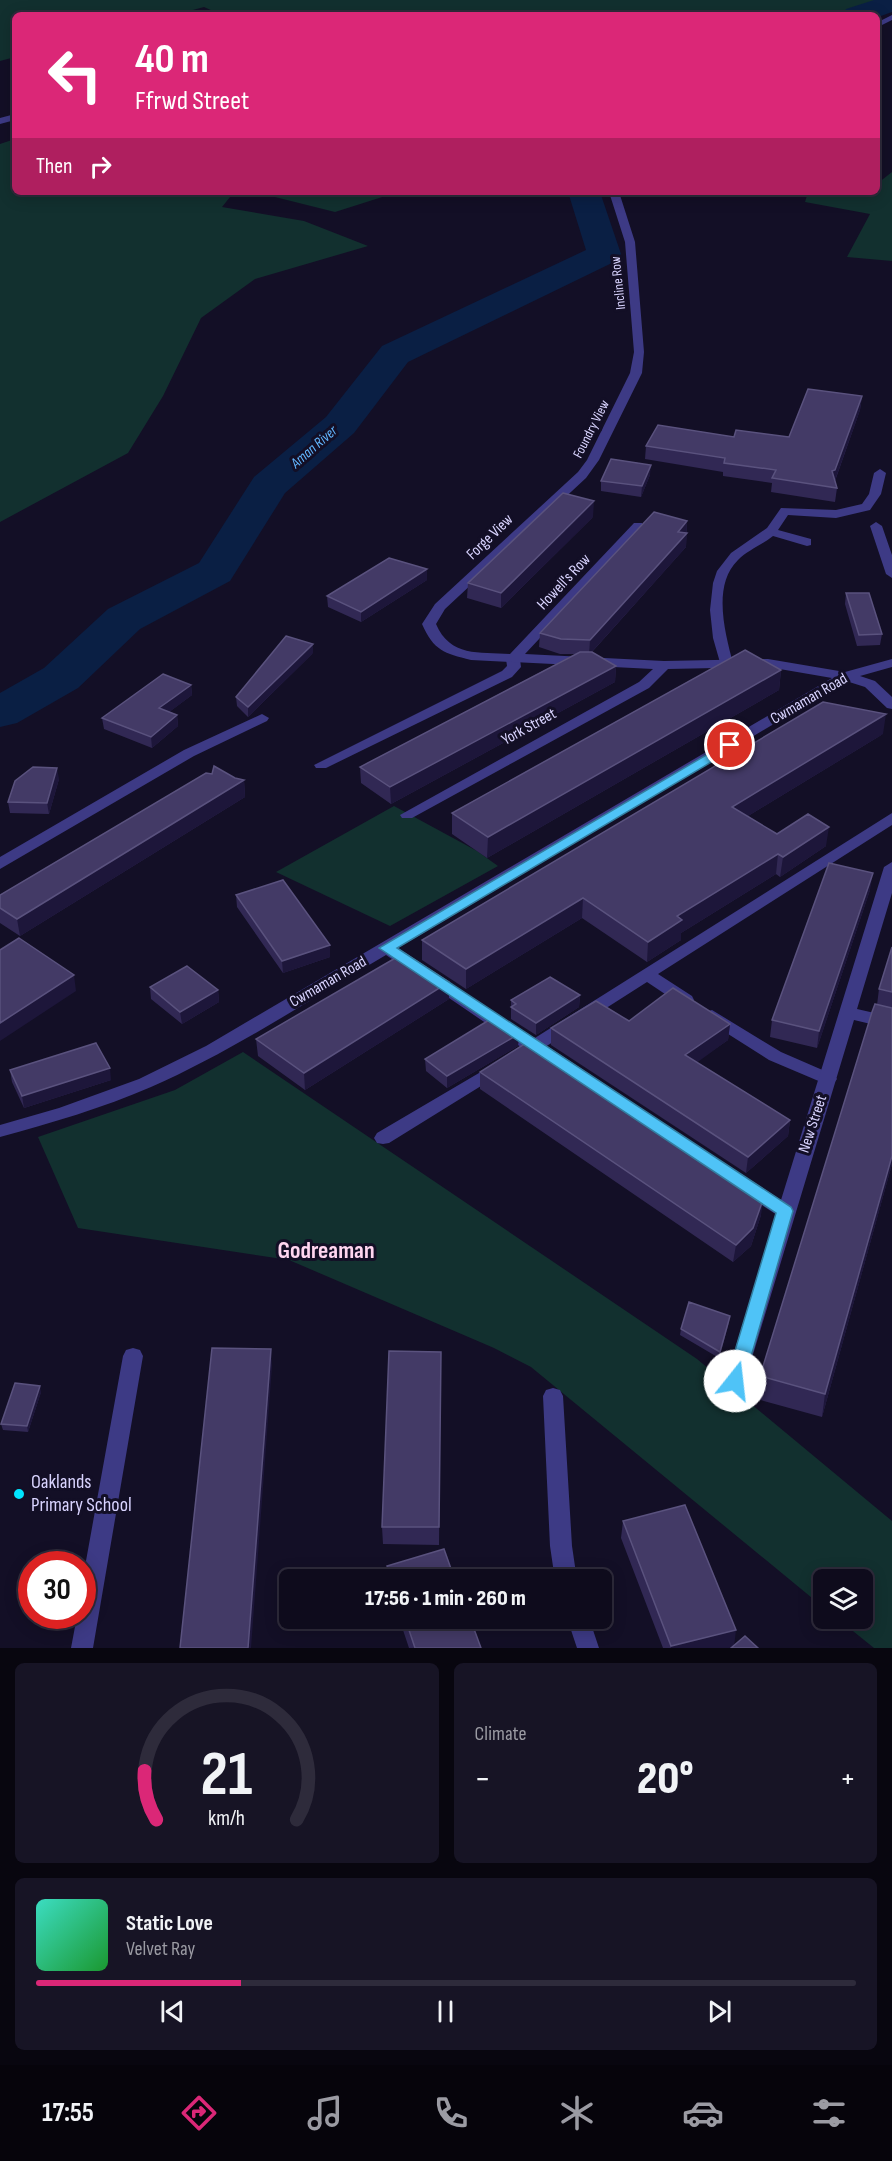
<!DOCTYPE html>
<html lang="en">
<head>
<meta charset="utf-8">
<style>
  :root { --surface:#0e0b1c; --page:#171425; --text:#f1f3f6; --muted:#9b9ba3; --line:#2e2b3b; --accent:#db2777 }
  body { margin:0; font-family:"Sofia Sans Condensed",sans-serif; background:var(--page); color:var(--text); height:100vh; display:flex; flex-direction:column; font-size:22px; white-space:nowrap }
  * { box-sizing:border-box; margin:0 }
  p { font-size:20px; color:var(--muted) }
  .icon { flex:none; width:33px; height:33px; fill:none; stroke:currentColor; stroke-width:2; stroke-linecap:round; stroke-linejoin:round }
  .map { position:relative; height:1648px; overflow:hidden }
  .side { display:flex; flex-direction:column; gap:15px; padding:15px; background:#08060f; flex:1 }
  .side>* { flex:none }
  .top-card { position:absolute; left:12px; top:12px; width:868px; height:183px; border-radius:9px; box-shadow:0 3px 15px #0003,0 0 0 2px var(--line); background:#db2777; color:#fff; overflow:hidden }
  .buttons { position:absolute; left:813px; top:1569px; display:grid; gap:12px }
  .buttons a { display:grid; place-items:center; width:60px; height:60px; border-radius:9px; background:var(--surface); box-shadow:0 3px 15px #0003,0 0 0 2px var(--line); font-size:30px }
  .speed { position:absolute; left:18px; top:1551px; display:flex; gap:12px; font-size:30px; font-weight:700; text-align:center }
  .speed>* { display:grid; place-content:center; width:78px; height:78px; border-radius:50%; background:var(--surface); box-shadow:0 3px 15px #0003,0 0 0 2px var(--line); line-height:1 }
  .speed .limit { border:9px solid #d22; background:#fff; color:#111 }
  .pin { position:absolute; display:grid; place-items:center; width:51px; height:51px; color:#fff; margin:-26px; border:3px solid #fff; border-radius:50%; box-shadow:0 2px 6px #0007 }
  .me { position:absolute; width:66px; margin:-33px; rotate:16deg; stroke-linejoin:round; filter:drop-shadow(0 0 4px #0008) }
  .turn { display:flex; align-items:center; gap:21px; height:126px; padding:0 24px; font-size:27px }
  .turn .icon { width:78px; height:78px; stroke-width:2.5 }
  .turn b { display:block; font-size:42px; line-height:51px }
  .then { display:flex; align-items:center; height:57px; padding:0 24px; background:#0003; gap:12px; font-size:22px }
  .big { font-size:45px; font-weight:800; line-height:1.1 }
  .side .tile { flex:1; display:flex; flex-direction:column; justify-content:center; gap:9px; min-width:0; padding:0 21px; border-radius:9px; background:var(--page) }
  .side .dial { align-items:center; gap:0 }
  .dial svg { height:156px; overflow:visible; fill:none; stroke:var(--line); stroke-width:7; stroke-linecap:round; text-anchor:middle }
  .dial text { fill:var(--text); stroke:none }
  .song { display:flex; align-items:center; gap:18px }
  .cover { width:72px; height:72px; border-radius:9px; background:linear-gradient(135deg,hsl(170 70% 55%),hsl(130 70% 35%)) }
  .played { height:6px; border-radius:3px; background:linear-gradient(90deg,var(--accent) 25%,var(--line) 25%) }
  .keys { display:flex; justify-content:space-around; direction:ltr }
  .heat { display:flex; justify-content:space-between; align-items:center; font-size:33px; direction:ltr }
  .side .tiles { flex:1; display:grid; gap:15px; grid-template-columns:1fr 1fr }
  .tile:last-child { grid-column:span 2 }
  .trip { position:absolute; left:279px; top:1569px; width:333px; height:60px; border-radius:9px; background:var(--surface); box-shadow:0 3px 15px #0003,0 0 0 2px var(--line); font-weight:800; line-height:60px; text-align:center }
  .tabs { display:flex; height:96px; justify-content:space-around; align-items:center; background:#06040b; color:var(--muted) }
  .tabs .icon { width:42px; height:42px }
  .tabs .current { color:var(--accent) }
  .tabs b { font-size:27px; color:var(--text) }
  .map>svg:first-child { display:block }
  .green { fill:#12302f }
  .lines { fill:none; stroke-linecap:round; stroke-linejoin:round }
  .river { fill:#0a1f44; fill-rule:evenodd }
  .lane { fill:#3d3a85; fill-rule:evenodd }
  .street { fill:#3d3a85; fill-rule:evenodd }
  .wall { fill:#312854 }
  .shaded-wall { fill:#1d163a }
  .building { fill:#433a66; stroke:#5a527e; stroke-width:1.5 }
  .route { fill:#4fc3f7; stroke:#337fa1; stroke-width:1.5 }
  .poi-dot { fill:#00e5ff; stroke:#130f26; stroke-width:2 }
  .labels { text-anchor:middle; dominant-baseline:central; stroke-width:6; stroke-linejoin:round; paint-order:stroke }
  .far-street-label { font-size:14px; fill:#d9d4ff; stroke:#130f26 }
  .far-water-label { font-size:15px; font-style:italic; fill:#62b6ff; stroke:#130f26 }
  .street-label { font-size:16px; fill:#d9d4ff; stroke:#130f26 }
  .near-poi-label { font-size:20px; fill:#d9d4ff; stroke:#130f26; text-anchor:start }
  .near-quarter-label { font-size:24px; font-weight:bold; fill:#ffd6f0; stroke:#130f26 }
</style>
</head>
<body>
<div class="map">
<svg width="892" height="1648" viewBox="0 0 892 1648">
  <rect width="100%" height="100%" fill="#130f26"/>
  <path class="green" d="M0,0H892V3L856,15H222L204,7L174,15H15V57L0,61Z
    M15,139V192H234L222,207L304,221L368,246L255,279L201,318L163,396L128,453L0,522V144Z
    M892,172V261L847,257L870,214L805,202L808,192H878V183Z
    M255,192H398L335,212Z
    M394,806L477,851L498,866L390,926L276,872Z
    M243,1052L697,1359L892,1521V1648H874L838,1619L862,1618V1580H824L823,1607L531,1367L494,1348L289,1260L78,1228L38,1137L175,1090Z"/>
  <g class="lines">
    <path class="river" d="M874,0H892V12L878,17L842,15L846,9Z
      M568,192H600L621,254L616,261L408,362L354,433L285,493L230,581L140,629L78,688L17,723L0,727V693L44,668L108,609L199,563L254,477L326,417L382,346L586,250Z"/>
    <path class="lane" d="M880,469L886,473L881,494L870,510L836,518L788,515L778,530L811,539V545L807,546L773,536C762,545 748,550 738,560C712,585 725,633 733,663L726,667L721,666L713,638L710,610L713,583L717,571L731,553L767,528L781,508L836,510L862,504L869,494L874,473Z
      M876,522L882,526L892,555V578L886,574L870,526Z
      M513,655L520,659L521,667L512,677L326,768H316L314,765L502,671L507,666L506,659Z
      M892,813V825L658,974L692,996L694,1000L692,1004H680L647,982L531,1056H519L517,1052L519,1048Z
      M712,1010L781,1052L834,1075L837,1079L834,1083L828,1085L769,1060L706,1020L704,1016L706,1012Z
      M496,1063L502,1065L505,1069L502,1073L389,1143L383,1144L377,1143L374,1138L377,1133Z"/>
    <path class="street" d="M892,15V20L878,27V22Z
      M15,114V120L0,124V118Z
      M609,192H619L635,242L644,352L642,373L599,460L586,478L445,609L436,624C450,657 479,652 510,654L634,523H642V529L525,654L664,661L768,659L845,672L892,659V667L860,676L875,681L892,697V709L887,708L865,687L846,681L398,948L549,1050L551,1054L549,1058H537L386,955C309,1000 233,1051 151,1087C103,1108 51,1123 0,1137V1125L59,1108L139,1079L206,1046L832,678L768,667L668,669L649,688L412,818H402L400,815L639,682L653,669L471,660C444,653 434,651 422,624L435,604L578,472L587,460L630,373L634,352L625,242Z
      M262,714L269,718L267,721L194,756L0,869V857L184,750Z
      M892,862V893L857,1009L892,1017V1029L854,1020L745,1381L742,1387L735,1389L728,1387L725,1381L777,1215L711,1172L708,1167L711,1162L717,1160L723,1162L781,1200L884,867Z
      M133,1348L140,1350L143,1356L93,1648H71L77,1616H82V1583L123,1356L126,1350Z
      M553,1388L560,1390L563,1396L572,1546L577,1580H555L550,1546L543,1396L546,1390Z
      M567,1618H589L599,1648H577Z"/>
  </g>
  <path class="wall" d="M862,396L860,410L835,481L837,488L835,502L771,492L772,483L723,476V472L645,459L646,446L734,437H789Z
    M650,475L641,497L601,491V481Z
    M593,517L501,608L467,598L468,583Z
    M687,521L686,547L592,652L616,666L615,682L391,804L361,783L360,767L575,654H560L539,647L540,633Z
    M427,580L361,622L328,607L327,596Z
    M846,593L882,634L880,645L857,646L845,604Z
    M313,653L248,717L237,706L236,697Z
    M781,670L779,690L487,858L452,834V813Z
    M191,685L192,695L169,712L177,715L178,726L152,748L104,729L102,718Z
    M883,734L748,816L777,834L826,846L780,877L776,874L681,933V940L647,962L582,918L466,989L422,960V940Z
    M59,779L49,814L10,813L8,802Z
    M244,780L245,797L20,936L0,923V895Z
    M870,890L817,1048L770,1037L772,1020Z
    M236,895L330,945V957L283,973L237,907Z
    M892,947V1164L822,1417L757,1399L760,1376L877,1005L879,989Z
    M150,987L218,990L219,1002L182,1024L151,999Z
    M580,995L579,1007L536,1035L511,1019V1000Z
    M449,999L305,1090L258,1056L256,1039Z
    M629,1021L730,1024L728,1040L696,1062L790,1120L788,1136L746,1173L551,1045V1028Z
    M519,1034L518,1046L447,1088L426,1071L425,1059Z
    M10,1070L111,1080L24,1108L12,1082Z
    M480,1072L733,1170L732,1177L761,1215L751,1246L733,1262L480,1089Z
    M729,1322L719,1358L680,1335L681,1329Z
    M441,1352L439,1545L383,1544L382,1527Z
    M41,1392L28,1432L3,1430L1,1424Z
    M623,1521L734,1645L758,1648H663L621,1538Z
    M387,1566L455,1580H387Z
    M399,1618H470L481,1648H409Z"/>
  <path class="shaded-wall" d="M862,396L860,410L834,483L832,471Z
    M651,465L650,475L641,497L642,486Z
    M594,501L593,517L501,608V593Z
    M687,521L686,547L589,655L590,640L678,532Z
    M427,569V580L361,622V612Z
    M313,644V653L248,717V707Z
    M616,666L615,682L391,804L390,787Z
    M781,670L779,690L487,858L488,837Z
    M191,685L192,695L160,719L159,708Z
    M886,714L883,734L730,827L732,807Z
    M177,715L178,726L152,748L151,737Z
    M57,768L59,779L49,814L47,803Z
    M244,780L245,797L20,936L17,919Z
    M829,827L826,846L780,877L783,857Z
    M778,854L776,874L681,933V940L647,962L648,942L677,916Z
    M873,873L870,890L817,1048L819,1031Z
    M583,898L582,918L466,989V969Z
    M330,945V957L283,973L282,961Z
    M74,975L76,991L0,1041V1023Z
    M449,982V999L305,1090L304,1073Z
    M218,990L219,1002L182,1024L180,1012Z
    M580,995L579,1007L536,1035V1023Z
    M730,1024L728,1040L684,1072L685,1055Z
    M519,1034L518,1046L447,1088V1076Z
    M110,1068L111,1080L24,1108L22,1096Z
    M790,1120L788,1136L746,1173L748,1157Z
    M892,1156V1164L822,1417L825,1394Z
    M733,1170L731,1187L728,1174Z
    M764,1197L761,1215L751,1246L733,1262L736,1245Z
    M730,1316L729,1322L719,1358L720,1352Z
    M271,1349L272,1366L251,1648H248Z
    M40,1386L41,1392L28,1432L27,1426Z
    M736,1630L734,1647L731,1648H671V1646Z"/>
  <path class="building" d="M808,389L862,396L835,470L832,471L837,488L772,478L776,470L724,463L725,458L646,446L658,425L734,437L736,430L789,437Z
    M611,459L651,465L642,486L601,481Z
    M563,493L594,501L501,593L468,583Z
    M654,512L687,521L678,532L687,533L590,640L561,639L540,633Z
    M389,558L427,569L361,612L327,596Z
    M846,593H869L882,634L859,635Z
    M286,636L313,644L248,707L236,697Z
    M745,650L781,670L488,837L452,813Z
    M580,652H592L616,666L390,787L360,767Z
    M163,674L191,685L159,708L177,715L151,737L102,718Z
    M823,702L886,714L732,807L777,834L808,814L829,827L783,857L778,854L677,916L682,920L648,942L583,898L466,969L422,940Z
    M214,766L235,778L244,780L17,919L0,908V895L206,773L212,774Z
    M33,767L57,768L47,803L8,802L15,781Z
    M829,863L873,873L819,1031L772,1020Z
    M283,880L330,945L282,961L236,895Z
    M19,938L74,975L0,1023V950Z
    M892,947V992L879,989Z
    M404,953L449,982L304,1073L256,1039Z
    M187,966L218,990L180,1012L150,987Z
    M550,977L580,995L536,1023L511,1007L516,1004L511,1000Z
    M673,988L730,1024L685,1055L790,1120L748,1157L551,1028L596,1001L629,1021Z
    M875,1004L892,1008V1156L825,1394L760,1376L872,1012Z
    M494,1017L519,1034L447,1076L425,1059Z
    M534,1038L733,1170L728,1174L764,1197L753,1228L736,1245L480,1072Z
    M96,1043L110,1068L22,1096L10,1070Z
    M689,1302L730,1316L720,1352L681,1329Z
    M212,1348L271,1349L248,1648H180Z
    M389,1351L441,1352L439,1527H382Z
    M15,1383L40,1386L27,1426L1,1424Z
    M685,1505L736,1630L671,1646L623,1521Z
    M444,1549L455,1580H392L387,1566Z
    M405,1618H470L481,1648H415Z
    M745,1636L758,1648H731Z"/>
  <path class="route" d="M730,741L735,742V748L397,948L791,1207L793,1211L744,1381L741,1386L735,1389L728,1386L726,1381L776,1213L379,948Z"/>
  <circle class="poi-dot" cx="19" cy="1494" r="6"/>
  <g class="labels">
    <g class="far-street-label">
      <text transform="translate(618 283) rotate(-96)">Incline Row</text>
      <text transform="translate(591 429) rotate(-63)">Foundry View</text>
    </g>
    <g class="far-water-label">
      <text transform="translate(314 447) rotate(-41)">Aman River</text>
    </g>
    <g class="street-label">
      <text transform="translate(490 537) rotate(-44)">Forge View</text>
      <text transform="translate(564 582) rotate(-47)">Howell's Row</text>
      <text transform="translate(809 699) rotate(-30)">Cwmaman Road</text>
      <text transform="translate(529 727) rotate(-29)">York Street</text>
      <text transform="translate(328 982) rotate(-30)">Cwmaman Road</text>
      <text transform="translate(813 1124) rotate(-72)">New Street</text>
    </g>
    <g class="near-poi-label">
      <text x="31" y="1482">Oaklands<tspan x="31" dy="23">Primary School</tspan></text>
    </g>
    <g class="near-quarter-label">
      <text x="326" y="1250">Godreaman</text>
    </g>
  </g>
</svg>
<div class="buttons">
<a><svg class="icon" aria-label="layers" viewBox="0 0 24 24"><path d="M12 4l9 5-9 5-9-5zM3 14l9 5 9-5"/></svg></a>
</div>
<div class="speed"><div class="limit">30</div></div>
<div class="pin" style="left:730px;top:745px;background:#d93025"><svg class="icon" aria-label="arrive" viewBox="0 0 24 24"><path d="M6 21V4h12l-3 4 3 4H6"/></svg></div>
<svg class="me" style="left:735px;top:1381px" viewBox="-20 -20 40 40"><circle r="19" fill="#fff"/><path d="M0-13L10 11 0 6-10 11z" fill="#4fc3f7"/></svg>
<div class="trip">17:56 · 1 min · 260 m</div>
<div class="top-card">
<div class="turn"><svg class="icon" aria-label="left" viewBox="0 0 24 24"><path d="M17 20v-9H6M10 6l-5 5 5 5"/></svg><div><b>40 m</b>Ffrwd Street</div></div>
<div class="then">Then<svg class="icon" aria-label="right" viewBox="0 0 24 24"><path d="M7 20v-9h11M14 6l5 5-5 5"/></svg></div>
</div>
</div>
<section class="side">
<div class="tiles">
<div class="tile dial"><svg viewBox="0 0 100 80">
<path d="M14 69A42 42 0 1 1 86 69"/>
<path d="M14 69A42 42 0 0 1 8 44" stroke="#db2777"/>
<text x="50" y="56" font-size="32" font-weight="700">21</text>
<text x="50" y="72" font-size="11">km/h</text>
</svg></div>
<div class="tile"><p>Climate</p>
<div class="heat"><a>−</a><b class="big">20°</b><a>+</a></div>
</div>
<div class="tile">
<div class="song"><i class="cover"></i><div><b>Static Love</b><p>Velvet Ray</p></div></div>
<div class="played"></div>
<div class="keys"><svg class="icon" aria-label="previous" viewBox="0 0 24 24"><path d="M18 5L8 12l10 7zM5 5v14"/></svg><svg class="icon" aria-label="pause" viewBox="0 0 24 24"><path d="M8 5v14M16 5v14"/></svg><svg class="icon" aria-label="next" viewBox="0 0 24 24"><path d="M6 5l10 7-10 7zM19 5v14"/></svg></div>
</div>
</div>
</section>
<nav class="tabs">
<b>17:55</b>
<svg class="icon current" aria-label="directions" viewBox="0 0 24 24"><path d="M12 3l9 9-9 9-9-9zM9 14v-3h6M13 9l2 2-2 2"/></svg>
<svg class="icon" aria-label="music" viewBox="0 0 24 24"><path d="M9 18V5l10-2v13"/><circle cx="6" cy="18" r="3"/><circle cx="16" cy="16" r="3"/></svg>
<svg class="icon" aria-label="phone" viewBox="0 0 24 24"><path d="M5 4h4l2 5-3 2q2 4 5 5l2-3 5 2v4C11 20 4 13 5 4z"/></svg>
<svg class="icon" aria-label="climate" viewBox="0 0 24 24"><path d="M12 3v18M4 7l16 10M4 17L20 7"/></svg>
<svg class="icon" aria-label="car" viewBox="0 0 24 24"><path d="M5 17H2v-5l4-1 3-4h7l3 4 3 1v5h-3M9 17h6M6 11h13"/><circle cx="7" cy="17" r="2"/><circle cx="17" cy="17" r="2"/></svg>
<svg class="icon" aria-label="filters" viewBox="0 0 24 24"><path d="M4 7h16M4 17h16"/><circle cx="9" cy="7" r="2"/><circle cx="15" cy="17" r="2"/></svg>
</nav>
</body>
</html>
